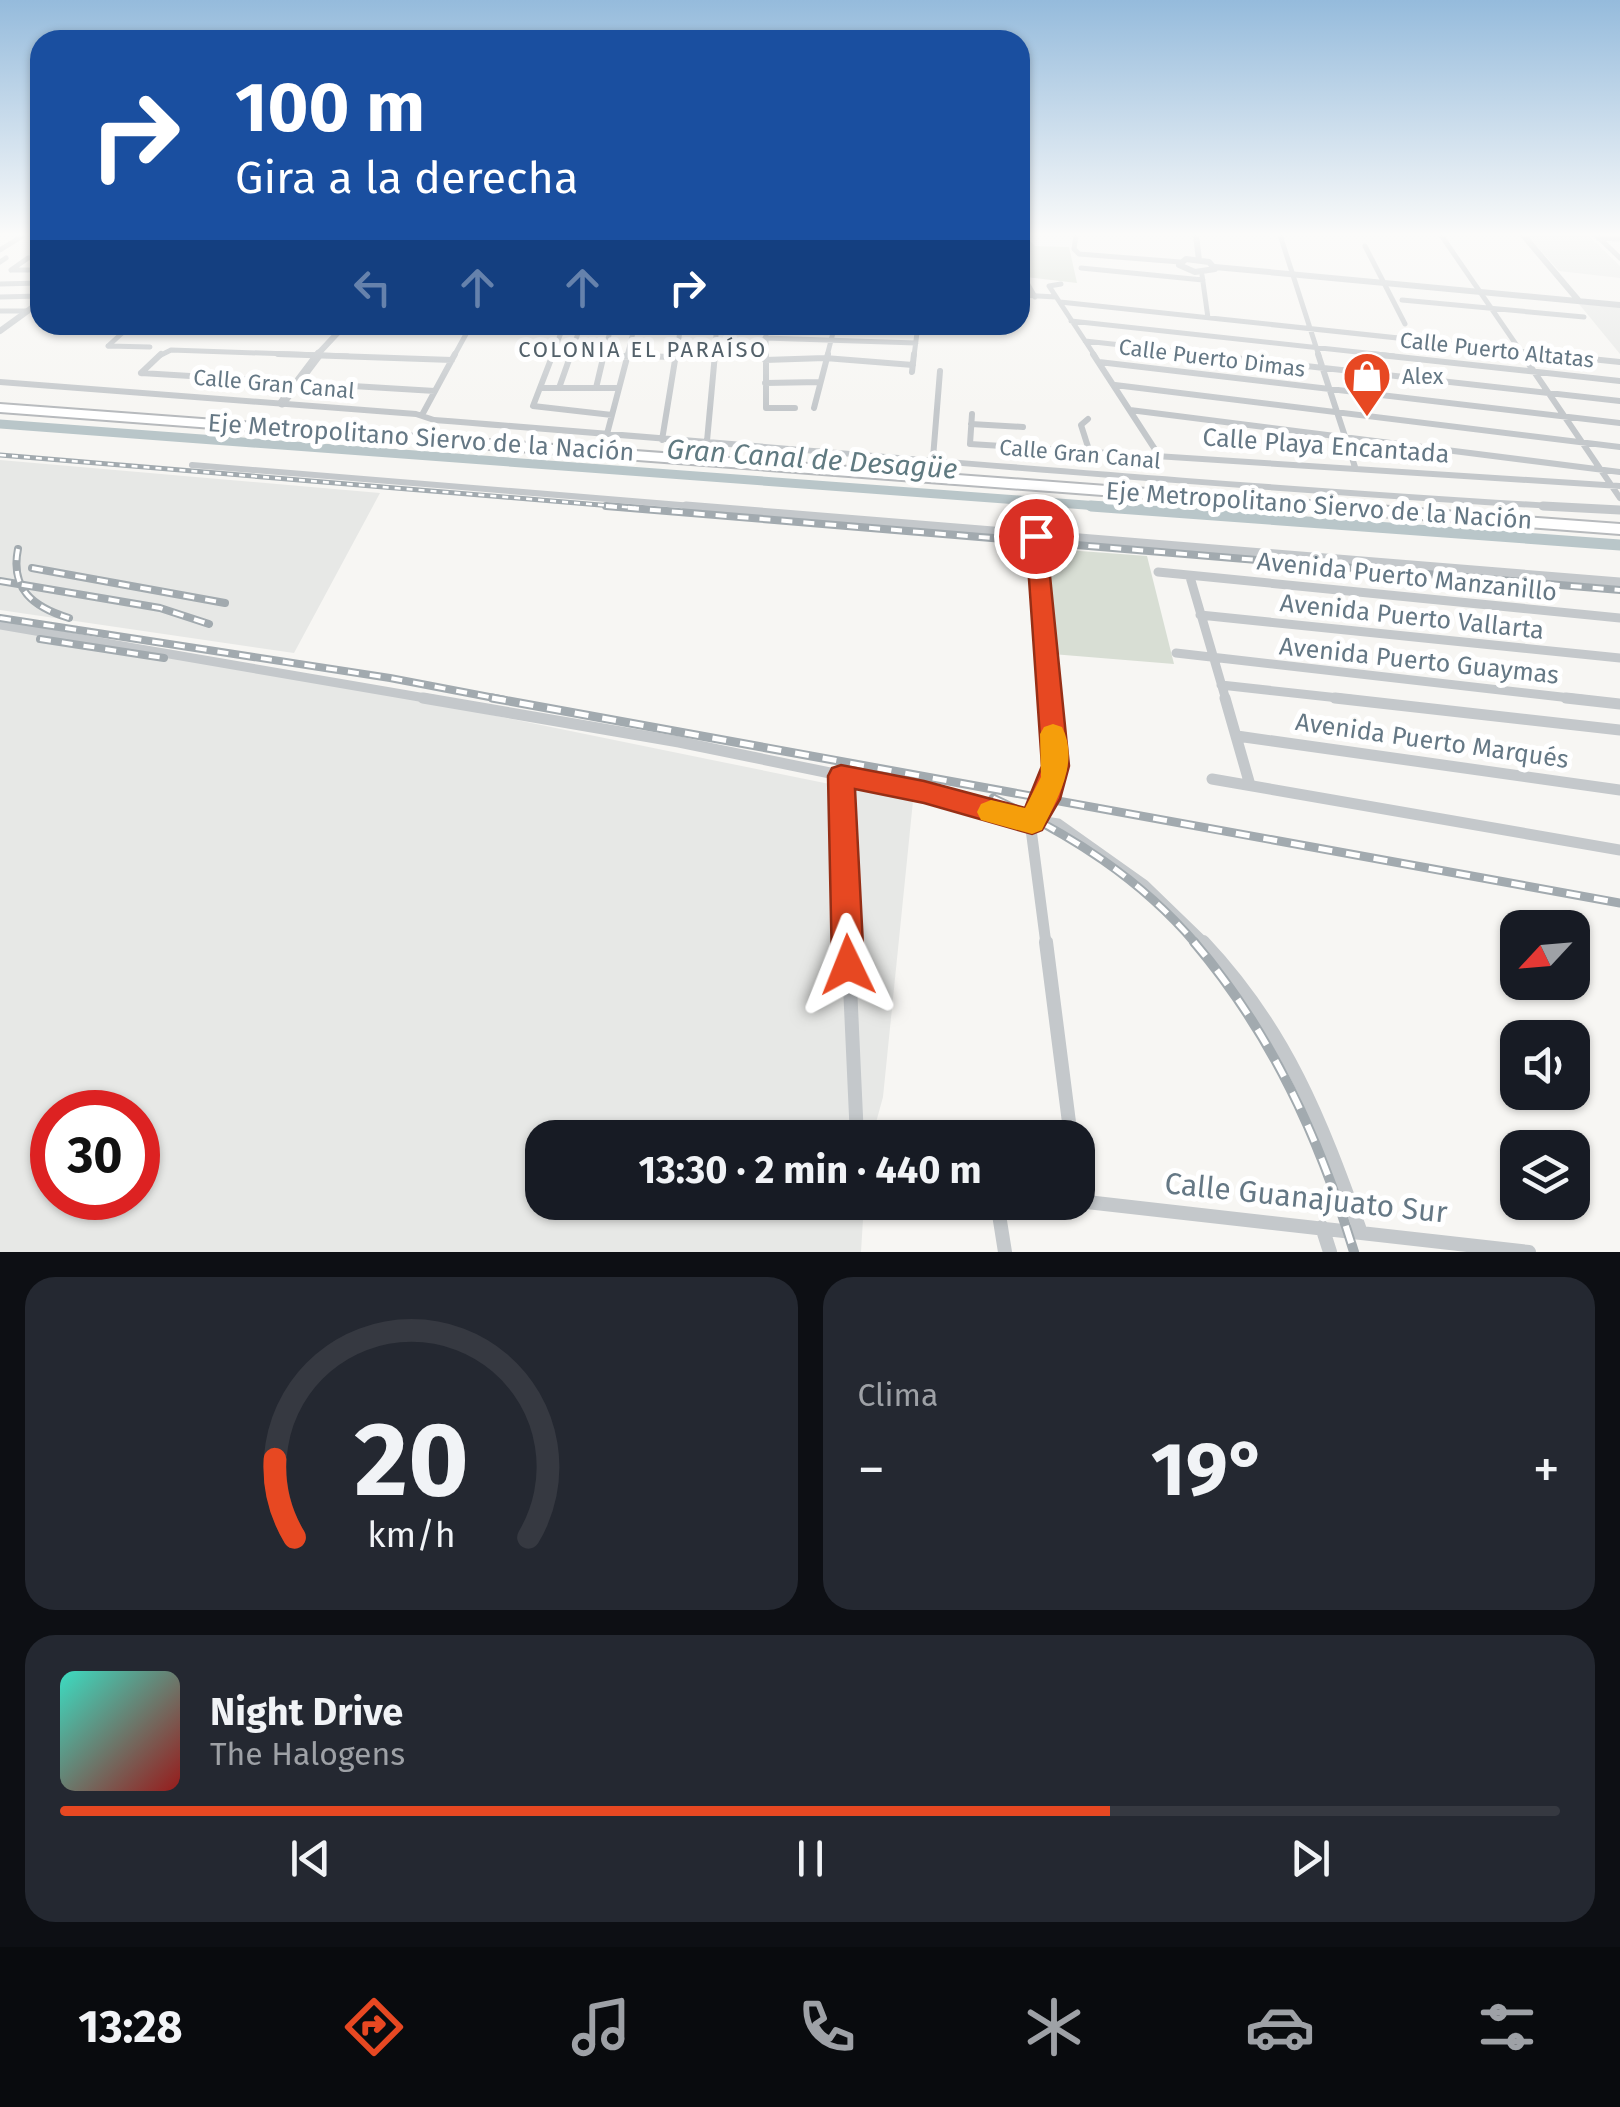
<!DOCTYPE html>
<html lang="es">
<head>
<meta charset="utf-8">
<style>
  :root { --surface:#171b24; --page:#242831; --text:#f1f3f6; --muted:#9ea1a6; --line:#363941; --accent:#e74822 }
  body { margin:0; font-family:"Fira Sans",sans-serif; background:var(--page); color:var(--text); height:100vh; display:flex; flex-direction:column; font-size:38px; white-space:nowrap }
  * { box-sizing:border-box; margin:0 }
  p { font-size:32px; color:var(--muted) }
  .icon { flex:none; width:55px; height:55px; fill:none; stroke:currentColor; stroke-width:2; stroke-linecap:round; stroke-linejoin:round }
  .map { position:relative; height:1252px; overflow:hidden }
  .side { display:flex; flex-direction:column; gap:25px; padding:25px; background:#0d0f14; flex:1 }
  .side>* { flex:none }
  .top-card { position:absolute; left:30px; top:30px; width:1000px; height:305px; border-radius:30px; box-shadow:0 2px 8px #0004; background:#1a4fa0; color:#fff; overflow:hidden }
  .needle { width:65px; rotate:244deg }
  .tools { position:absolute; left:1500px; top:910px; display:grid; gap:20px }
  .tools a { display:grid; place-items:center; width:90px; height:90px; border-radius:20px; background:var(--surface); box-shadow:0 2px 8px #0004; font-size:50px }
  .speed { position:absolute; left:30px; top:1090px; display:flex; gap:20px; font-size:50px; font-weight:700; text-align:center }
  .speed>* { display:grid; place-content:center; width:130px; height:130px; border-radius:50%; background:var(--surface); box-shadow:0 2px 8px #0004; line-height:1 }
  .speed .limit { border:15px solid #d22; background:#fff; color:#111 }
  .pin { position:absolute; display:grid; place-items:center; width:85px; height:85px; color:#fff; margin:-42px; border:5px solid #fff; border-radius:50%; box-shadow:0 2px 10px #0007 }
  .me { position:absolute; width:110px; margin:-55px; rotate:358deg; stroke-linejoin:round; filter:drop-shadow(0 0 8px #0008) }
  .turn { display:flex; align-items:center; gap:35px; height:210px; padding:0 40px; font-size:45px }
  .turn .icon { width:130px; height:130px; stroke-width:2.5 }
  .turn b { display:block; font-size:70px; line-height:85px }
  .lanes { display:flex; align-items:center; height:95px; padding:0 40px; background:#0003; justify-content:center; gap:50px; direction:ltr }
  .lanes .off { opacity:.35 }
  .big { font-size:75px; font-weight:700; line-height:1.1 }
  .side .card { flex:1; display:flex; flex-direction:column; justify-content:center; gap:15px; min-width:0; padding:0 35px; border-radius:30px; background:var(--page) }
  .side .dial { align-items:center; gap:0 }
  .dial svg { height:260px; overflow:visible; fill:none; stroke:var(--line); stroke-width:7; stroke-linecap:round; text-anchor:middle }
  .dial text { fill:var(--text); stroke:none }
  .song { display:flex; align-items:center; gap:30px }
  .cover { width:120px; height:120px; border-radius:15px; background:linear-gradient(135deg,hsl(170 70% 55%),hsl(0 70% 35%)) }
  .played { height:10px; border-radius:5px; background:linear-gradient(90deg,var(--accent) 70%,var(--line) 70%) }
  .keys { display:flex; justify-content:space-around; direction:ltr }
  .heat { display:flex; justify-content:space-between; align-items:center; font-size:55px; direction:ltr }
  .side .tiles { flex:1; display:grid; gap:25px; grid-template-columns:1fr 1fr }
  .card:last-child { grid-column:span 2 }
  .trip { position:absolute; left:525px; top:1120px; width:570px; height:100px; border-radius:30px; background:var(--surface); box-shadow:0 2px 8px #0004; font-weight:700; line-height:100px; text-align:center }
  .menu { display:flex; height:160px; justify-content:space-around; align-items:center; background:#090b0e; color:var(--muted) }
  .menu .icon { width:70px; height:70px }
  .menu .selected { color:var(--accent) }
  .menu b { font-size:45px; color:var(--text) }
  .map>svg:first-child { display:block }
  .built { fill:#e7e8e6; fill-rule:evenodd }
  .green { fill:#d8ded4 }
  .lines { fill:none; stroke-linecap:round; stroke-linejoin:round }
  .canal-far1 { stroke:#b9c6c9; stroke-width:9 }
  .canal { stroke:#b9c6c9; stroke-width:11 }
  .motorway-casing { stroke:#b7babd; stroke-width:4 }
  .minor-far4 { stroke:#c4c8cb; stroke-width:5 }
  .minor-far3 { stroke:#c4c8cb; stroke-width:6 }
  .minor-far2 { stroke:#c4c8cb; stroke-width:9 }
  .minor-far1 { stroke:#c4c8cb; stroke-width:11 }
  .minor { stroke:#c4c8cb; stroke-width:14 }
  .tertiary-far1 { stroke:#c4c8cb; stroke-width:6 }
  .tertiary { stroke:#c4c8cb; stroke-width:9 }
  .motorway { fill:#fff; fill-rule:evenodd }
  .rail-far3-casing { stroke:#a2aaaf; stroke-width:5 }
  .rail-far2-casing { stroke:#a2aaaf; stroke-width:8 }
  .rail-far1-casing { stroke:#a2aaaf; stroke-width:9 }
  .rail-casing { stroke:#a2aaaf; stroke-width:10 }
  .rail-far3 { stroke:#fff; stroke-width:2.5; stroke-dasharray:6; stroke-linecap:butt }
  .rail-far2 { stroke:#fff; stroke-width:4; stroke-dasharray:11; stroke-linecap:butt }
  .rail-far1 { stroke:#fff; stroke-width:5; stroke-dasharray:14; stroke-linecap:butt }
  .rail { stroke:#fff; stroke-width:6; stroke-dasharray:18; stroke-linecap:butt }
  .route { fill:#e74822; stroke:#962f16; stroke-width:2.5 }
  .slow { fill:#f59e0b }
  .labels { text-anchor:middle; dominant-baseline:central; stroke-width:10; stroke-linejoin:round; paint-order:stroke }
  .far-neighbourhood-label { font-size:22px; letter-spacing:2.5px; fill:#53616a; stroke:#fff }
  .far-street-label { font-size:22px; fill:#657885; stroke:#fff }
  .far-poi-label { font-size:22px; fill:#657885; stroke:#fff; text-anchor:start }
  .street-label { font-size:25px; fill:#657885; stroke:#fff }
  .water-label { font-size:28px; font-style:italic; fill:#607a81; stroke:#fff }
  .near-street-label { font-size:30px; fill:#657885; stroke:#fff }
</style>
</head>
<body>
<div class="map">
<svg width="1620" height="1252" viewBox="0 0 1620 1252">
  <rect width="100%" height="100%" fill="#f7f6f3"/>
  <path class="built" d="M1527,235H1588L1620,266V278L1559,271Z
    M1579,304L1620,307V354Z
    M0,460L380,493L294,653L0,610Z
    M0,627L173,650L913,801L883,1097L872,1137L542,1138V1202L864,1203L861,1252H0ZM52,1112H138V1198H52Z"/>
  <path class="green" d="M1030,241L1035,246L1069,247L1077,283L1026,277L1020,269V242Z
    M1040,548L1147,556L1174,664L1052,654Z"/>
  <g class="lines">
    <path class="canal-far1" d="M0,424L1125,508"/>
    <path class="canal" d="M1091,506L1620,545"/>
    <g class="motorway-casing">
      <path id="motorway" d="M0,404L1620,524V534L0,412Z"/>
    </g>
    <path class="minor-far4" d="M1076,235L1074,249L1079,254L1180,262
      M1280,235L1319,356
      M1441,235L1524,356
      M1596,235L1620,258
      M1598,238L1620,239
      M1365,246L1405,324
      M0,250L24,235
      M0,262L6,258
      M1081,268L1203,280
      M11,270L28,258H40
      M13,270H40
      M1202,275L1208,318
      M1020,279L1026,281L1035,297
      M0,284L40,283
      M1061,284L1049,286L1095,356
      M1020,295L1056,297
      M0,297L40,296
      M1402,300L1584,317
      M1060,302L1567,356
      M0,311H28
      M1071,321L1394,356
      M192,325L467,331
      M766,325V356
      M131,326L172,325
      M579,331L633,332
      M765,338L916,343
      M1085,341L1221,356
      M108,346L150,347
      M108,346L131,325
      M570,355L639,356
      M159,356L171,350L348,356
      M454,356L471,325
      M552,356L564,325
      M570,356L581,325
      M604,356L610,331
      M627,356L635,325
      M676,356L681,325
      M714,356L717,325
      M827,356L835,325
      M914,356L918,325"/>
    <path class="minor-far3" d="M278,354L452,360
      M553,354L533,406L612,415
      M766,354V408H795
      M1093,354L1158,454
      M1199,354L1620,401
      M1318,354L1355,467
      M1371,354L1620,381
      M1522,354L1620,498
      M1543,354L1620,362
      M570,355L677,357
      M765,360L825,358L913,365
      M1099,362L1620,423
      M912,372L914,354
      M141,373L161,354
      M141,373L435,391
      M0,382L416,414L434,420C818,450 1201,486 1586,508
      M765,383L820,382
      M1115,385L1620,447
      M540,388H619
      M559,388L571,354
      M596,388L604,354
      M814,408L828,354
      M1130,410L1620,472
      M972,414L970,444L1620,486
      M422,415L455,354
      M1088,419L1081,425L1089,450
      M971,424L1023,427
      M607,434L628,354
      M662,440L676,354
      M707,441L715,354
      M933,458L940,371
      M192,465L717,508"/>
    <path class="minor-far2" d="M686,506L1620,582
      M1543,506L1620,510
      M1036,536L1050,700
      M1158,572L1620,618
      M1190,577L1226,700
      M1200,615L1620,658
      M0,625L437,700
      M1176,653L1588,700
      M1221,685L1357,700"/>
    <path class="minor-far1" d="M423,698L679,742L918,791L1007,816L1058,824L1144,885L1205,944
      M1225,698L1250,785
      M1335,698L1620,730
      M1566,698L1620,704
      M1237,736L1620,790
      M841,776L848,944
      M1212,779L1620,850
      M1046,944L1031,829L1056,766L1050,698"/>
    <path class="minor" d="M848,942L857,1138
      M1046,942L1071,1138
      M1203,942C1286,1030 1320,1119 1360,1230
      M1078,1184L1080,1201
      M1078,1201L1529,1252
      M997,1202L1005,1252
      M1322,1227L1330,1252"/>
    <path class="tertiary-far1" d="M1196,235L1199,260
      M1523,235L1579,301
      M1186,259L1209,262L1215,269L1195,272L1179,265Z
      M1215,267L1620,305
      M0,331L40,302
      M316,356L345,325"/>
    <path class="tertiary" d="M282,403L319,354"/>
    <use href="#motorway" class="motorway"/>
    <g class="rail-far3-casing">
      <path id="rail-far3" d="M0,455L636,508"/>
    </g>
    <g class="rail-far2-casing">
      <path id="rail-far2" d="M606,506L1620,590
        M18,549C10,589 33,607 69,618
        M32,568L225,603
        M0,581L160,608L209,624
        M0,618L390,678L505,700
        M40,639L164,658"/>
    </g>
    <g class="rail-far1-casing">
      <path id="rail-far1" d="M492,698L1620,903
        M993,798C1071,835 1140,878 1196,944"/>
    </g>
    <g class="rail-casing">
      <path id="rail" d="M1194,942C1272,1034 1319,1137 1354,1252"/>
    </g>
    <use href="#rail-far3" class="rail-far3"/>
    <use href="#rail-far2" class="rail-far2"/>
    <use href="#rail-far1" class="rail-far1"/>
    <use href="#rail" class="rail"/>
  </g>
  <linearGradient id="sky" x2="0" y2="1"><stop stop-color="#95bbdc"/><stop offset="0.57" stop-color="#fbfbfa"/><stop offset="1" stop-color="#fbfbfa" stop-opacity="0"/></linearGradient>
  <rect width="1620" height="411" fill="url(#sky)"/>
  <path class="route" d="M1036,530L1046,536L1069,766L1060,799L1042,830L1032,834L924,803L855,789L864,965L860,976L848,981L837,976L832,965L828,776L832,768L841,765L924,781L1025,808L1042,766L1026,536Z"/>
  <path class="slow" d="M1053,724L1062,727C1080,762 1057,799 1042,830L1032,834L981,820L977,812L981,804L991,800L1025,808L1041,777L1040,734L1044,727Z"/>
  <defs>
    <g id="shop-pin" transform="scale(2.5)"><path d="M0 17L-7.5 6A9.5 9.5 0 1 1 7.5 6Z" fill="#e74822" stroke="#fff"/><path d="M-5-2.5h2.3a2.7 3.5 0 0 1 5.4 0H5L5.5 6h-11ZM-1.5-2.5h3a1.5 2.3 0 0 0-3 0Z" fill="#fff"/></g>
  </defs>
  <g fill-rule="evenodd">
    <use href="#shop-pin" x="1367" y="376"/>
  </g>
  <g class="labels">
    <g class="far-neighbourhood-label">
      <text x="643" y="349">COLONIA EL PARAÍSO</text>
    </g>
    <g class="far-street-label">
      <text transform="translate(1497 350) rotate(6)">Calle Puerto Altatas</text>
      <text transform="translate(1212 358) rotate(7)">Calle Puerto Dimas</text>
      <text transform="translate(274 384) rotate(5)">Calle Gran Canal</text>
      <text transform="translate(1080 454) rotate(5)">Calle Gran Canal</text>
    </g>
    <g class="far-poi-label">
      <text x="1402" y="376">Alex</text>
    </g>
    <g class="street-label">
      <text transform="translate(421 438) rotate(4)">Eje Metropolitano Siervo de la Nación</text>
      <text transform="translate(1326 446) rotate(4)">Calle Playa Encantada</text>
      <text transform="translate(1319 506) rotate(4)">Eje Metropolitano Siervo de la Nación</text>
      <text transform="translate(1407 577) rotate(6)">Avenida Puerto Manzanillo</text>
      <text transform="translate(1412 617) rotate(6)">Avenida Puerto Vallarta</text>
      <text transform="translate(1419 661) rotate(6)">Avenida Puerto Guaymas</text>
      <text transform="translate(1432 741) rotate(8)">Avenida Puerto Marqués</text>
    </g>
    <g class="water-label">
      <text transform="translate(812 459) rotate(4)">Gran Canal de Desagüe</text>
    </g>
    <g class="near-street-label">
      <text transform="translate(1306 1198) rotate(6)">Calle Guanajuato Sur</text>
    </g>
  </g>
</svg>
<div class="tools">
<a><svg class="needle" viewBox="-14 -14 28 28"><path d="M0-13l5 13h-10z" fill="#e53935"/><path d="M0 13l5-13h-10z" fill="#9ea1a6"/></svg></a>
<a><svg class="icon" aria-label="sound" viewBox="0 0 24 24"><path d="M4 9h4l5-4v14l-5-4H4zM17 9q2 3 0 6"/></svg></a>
<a><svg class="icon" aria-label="layers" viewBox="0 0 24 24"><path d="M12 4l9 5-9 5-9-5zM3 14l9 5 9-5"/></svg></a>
</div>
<div class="speed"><div class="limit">30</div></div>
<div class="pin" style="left:1036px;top:536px;background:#d93025"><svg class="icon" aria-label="arrive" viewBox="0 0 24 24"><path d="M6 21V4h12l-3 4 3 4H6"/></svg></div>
<svg class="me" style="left:848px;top:965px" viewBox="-20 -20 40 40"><path d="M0-17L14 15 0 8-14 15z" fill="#e74822" stroke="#fff" stroke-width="4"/></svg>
<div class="trip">13:30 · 2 min · 440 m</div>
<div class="top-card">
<div class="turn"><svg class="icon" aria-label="right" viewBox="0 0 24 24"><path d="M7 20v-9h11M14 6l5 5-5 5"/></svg><div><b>100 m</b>Gira a la derecha</div></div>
<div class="lanes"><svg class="icon off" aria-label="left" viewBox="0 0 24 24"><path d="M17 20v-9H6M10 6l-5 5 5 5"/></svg><svg class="icon off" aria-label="ahead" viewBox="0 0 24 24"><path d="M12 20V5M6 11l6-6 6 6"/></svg><svg class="icon off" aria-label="ahead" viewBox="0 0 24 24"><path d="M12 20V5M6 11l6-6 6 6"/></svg><svg class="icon" aria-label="right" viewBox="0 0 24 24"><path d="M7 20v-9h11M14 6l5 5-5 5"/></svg></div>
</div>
</div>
<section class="side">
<div class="tiles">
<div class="card dial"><svg viewBox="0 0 100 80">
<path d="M14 69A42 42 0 1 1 86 69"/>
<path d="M14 69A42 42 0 0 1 8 45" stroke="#e74822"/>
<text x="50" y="56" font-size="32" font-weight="700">20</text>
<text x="50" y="72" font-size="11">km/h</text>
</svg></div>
<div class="card"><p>Clima</p>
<div class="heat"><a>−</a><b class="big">19°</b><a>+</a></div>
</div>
<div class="card">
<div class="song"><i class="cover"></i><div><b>Night Drive</b><p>The Halogens</p></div></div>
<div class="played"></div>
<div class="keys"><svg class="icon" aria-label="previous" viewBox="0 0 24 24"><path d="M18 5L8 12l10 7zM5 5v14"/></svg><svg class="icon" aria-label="pause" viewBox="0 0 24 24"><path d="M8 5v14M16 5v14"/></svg><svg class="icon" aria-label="next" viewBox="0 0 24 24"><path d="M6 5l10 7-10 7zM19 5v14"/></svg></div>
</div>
</div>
</section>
<nav class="menu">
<b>13:28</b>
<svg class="icon selected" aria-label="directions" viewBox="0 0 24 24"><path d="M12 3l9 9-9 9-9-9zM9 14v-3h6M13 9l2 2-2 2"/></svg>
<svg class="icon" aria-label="music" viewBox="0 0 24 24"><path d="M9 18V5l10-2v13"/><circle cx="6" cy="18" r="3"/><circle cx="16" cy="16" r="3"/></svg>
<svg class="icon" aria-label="phone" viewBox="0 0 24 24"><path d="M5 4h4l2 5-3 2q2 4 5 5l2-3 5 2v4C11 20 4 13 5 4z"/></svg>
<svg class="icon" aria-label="climate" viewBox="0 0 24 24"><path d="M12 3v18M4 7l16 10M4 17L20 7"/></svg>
<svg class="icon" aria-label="car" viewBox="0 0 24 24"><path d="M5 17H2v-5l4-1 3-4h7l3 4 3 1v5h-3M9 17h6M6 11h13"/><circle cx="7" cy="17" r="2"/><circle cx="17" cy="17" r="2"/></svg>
<svg class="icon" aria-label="filters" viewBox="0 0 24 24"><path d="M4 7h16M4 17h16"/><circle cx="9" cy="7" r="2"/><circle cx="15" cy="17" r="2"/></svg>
</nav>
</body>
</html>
